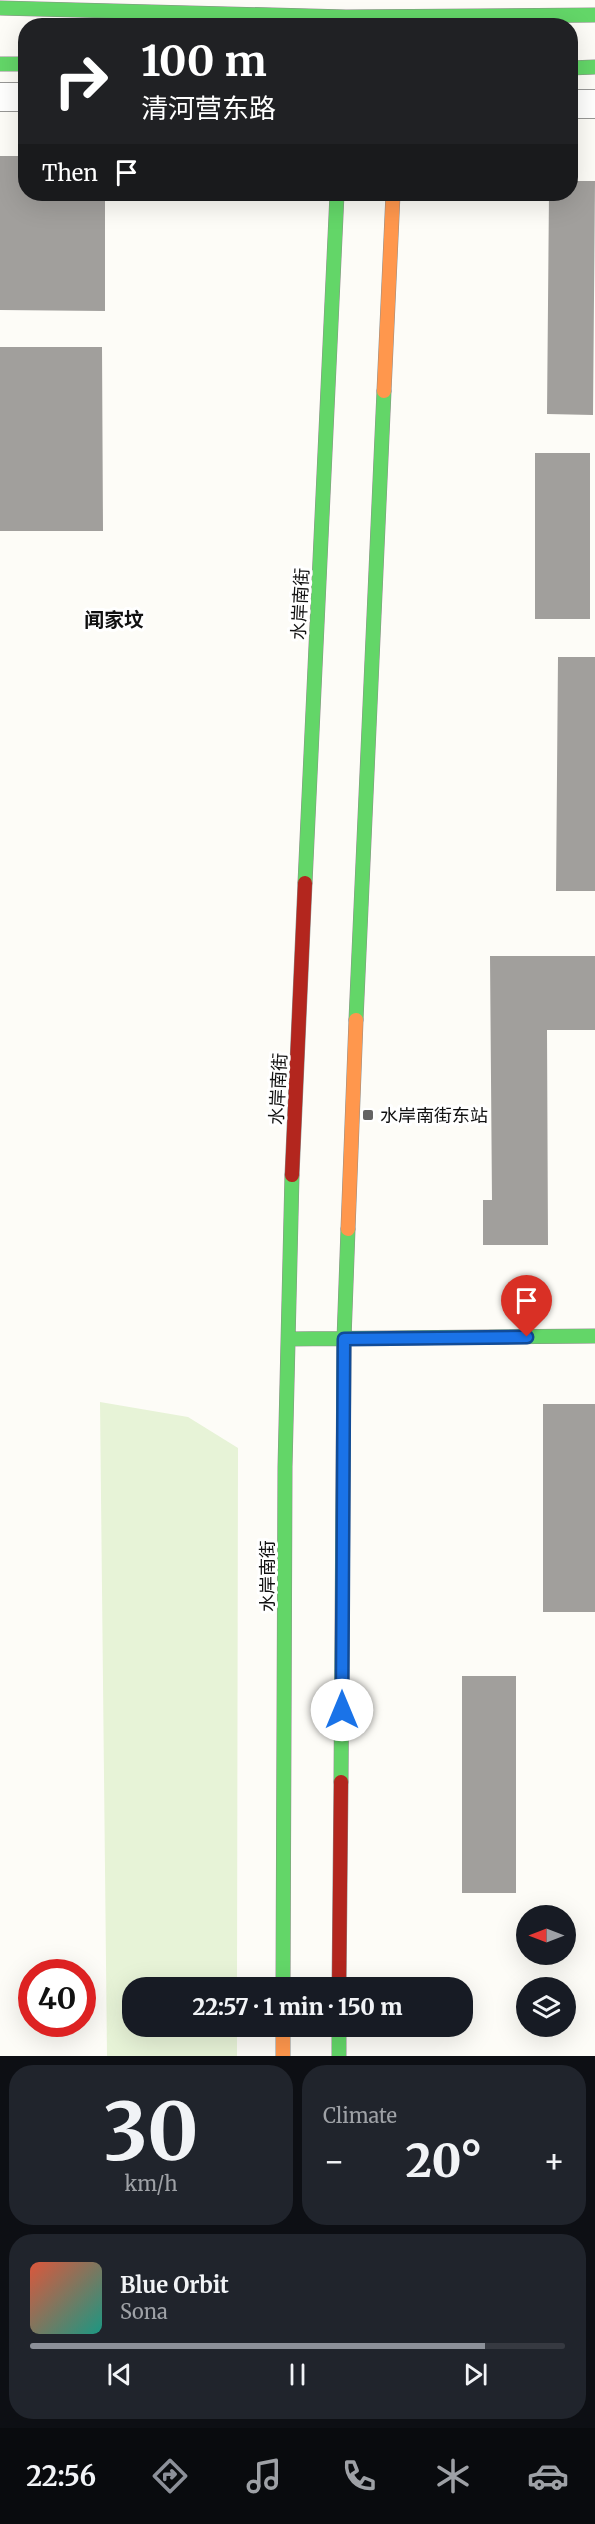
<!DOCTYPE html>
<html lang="en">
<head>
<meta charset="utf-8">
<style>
  :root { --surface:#171b24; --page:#20242c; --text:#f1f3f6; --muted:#9ea1a6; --line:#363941; --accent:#8c9099 }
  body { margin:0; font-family:Merriweather,"Noto Sans SC",serif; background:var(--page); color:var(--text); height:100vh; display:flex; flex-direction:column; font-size:22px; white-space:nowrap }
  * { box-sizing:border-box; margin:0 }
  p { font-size:20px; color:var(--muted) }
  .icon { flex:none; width:33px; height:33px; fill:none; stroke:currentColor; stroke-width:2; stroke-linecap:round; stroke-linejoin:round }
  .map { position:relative; height:2056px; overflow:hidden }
  .drawer { display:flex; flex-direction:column; gap:9px; padding:9px; background:#0d0f14; flex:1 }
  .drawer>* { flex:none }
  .banner { position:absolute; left:18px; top:18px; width:560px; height:183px; border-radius:24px; box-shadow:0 6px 24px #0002; background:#202124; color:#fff; overflow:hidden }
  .needle { width:39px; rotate:270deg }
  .fabs { position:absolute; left:516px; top:1905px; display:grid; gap:12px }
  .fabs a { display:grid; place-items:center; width:60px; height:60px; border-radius:50%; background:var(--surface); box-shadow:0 6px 24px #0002; font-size:30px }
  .speed { position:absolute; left:18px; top:1959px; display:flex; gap:12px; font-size:30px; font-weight:700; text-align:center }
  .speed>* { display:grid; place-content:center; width:78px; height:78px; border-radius:50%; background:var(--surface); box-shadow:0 6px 24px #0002; line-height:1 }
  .speed .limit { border:9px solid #d22; background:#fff; color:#111 }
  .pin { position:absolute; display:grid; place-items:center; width:51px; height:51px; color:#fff; margin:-62px -26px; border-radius:50% 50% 50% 0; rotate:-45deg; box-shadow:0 0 6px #0007 }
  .pin .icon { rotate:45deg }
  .me { position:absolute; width:66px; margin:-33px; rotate:0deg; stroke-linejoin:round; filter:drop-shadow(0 0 4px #0008) }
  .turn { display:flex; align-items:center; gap:21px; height:126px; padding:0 24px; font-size:27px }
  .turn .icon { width:78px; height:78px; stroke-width:2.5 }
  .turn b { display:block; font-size:42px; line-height:51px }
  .then { display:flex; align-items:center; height:57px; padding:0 24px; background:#0003; gap:12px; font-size:22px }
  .big { font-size:45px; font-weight:800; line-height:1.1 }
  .drawer .widget { flex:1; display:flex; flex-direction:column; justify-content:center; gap:9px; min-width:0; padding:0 21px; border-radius:24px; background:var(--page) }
  .drawer .dial { align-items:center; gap:0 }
  .dial b { font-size:78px; line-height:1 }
  .song { display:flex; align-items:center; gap:18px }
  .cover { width:72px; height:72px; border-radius:9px; background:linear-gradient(135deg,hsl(10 70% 55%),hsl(170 70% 35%)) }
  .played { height:6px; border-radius:3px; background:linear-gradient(90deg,var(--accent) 85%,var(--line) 85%) }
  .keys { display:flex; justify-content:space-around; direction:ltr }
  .heat { display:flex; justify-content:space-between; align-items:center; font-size:33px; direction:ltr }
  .drawer .tiles { flex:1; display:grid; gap:9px; grid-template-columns:1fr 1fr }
  .widget:last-child { grid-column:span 2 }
  .trip { position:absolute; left:122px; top:1977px; width:351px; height:60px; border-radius:24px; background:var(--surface); box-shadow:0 6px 24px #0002; font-weight:800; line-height:60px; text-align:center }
  .menu { display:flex; height:96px; justify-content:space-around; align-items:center; background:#090b0e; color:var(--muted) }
  .menu .icon { width:42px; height:42px }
  .menu .current { color:var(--accent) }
  .menu b { font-size:27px; color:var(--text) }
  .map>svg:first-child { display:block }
  .green { fill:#e7f3d7 }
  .building { fill:#a19f9c }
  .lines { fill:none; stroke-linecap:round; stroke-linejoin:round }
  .street-casing { stroke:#979795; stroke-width:30 }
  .fast-casing { stroke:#8e8d8b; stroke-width:15 }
  .slow-casing { stroke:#8e8d8b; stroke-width:15 }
  .jam-casing { stroke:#8e8d8b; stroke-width:15 }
  .street { stroke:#fffffe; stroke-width:28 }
  .fast { stroke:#63d668; stroke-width:14 }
  .slow { stroke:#ff974d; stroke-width:14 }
  .jam { stroke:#b3261e; stroke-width:14 }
  .route-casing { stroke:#114b97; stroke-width:15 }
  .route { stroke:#1a73e8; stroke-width:10 }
  .poi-dot { fill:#646362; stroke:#fff; stroke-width:2 }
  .labels { text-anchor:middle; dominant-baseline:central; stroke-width:6; stroke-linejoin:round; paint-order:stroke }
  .street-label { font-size:18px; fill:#111; stroke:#fff }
  .poi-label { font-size:18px; fill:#111; stroke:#fff; text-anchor:start }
  .neighbourhood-label { font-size:20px; font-weight:bold; fill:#111; stroke:#fff }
</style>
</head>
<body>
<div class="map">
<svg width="595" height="2056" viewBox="0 0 595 2056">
  <rect width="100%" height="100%" fill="#fdfcf7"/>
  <path class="green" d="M100,1402L188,1417L238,1448L237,1987L132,1988V2026L237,2027V2056H107Z"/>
  <path class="building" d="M0,156H26V194H105V311L0,310Z
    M570,181H595L593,415L547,414L549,194H570Z
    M0,347H102L103,531H0Z
    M535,453H590V619H535Z
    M558,657H595V891H556Z
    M490,956H595V1030H547L548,1245H483V1200H492Z
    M543,1404H595V1612H543Z
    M462,1676H516V1893H462Z"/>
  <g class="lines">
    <g class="street-casing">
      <path id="street" d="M0,97H26
        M570,104H595"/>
    </g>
    <g class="fast-casing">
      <path id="fast" d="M0,8L346,17L595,15
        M0,64H26
        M570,68L595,67
        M305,883L337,194
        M356,1020L384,391
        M288,1339L595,1336
        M341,1782L344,1339L348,1229
        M283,1988L285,1467L292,1175
        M339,2026V2056"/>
    </g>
    <g class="slow-casing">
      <path id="slow" d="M384,391L393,194
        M348,1229L356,1020
        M283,2026V2056"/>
    </g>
    <g class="jam-casing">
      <path id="jam" d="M292,1175L305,883
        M339,1988L341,1782"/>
    </g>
    <use href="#street" class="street"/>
    <use href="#fast" class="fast"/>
    <use href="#slow" class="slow"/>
    <use href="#jam" class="jam"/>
  </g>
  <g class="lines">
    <g class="route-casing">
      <path id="route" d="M342,1710L344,1339L527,1337"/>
    </g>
    <use href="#route" class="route"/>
  </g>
  <rect class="poi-dot" x="362" y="1109" width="12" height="12" rx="3"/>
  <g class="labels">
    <g class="street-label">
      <text transform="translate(300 604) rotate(-87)">水岸南街</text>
      <text transform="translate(278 1089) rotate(-87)">水岸南街</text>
      <text transform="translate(267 1576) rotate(-90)">水岸南街</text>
    </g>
    <g class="poi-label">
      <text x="380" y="1115">水岸南街东站</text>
    </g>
    <g class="neighbourhood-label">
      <text x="114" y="619">闻家坟</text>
    </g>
  </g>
</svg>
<div class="fabs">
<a><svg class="needle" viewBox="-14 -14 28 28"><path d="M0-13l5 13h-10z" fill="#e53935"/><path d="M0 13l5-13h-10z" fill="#9ea1a6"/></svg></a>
<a><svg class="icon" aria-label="layers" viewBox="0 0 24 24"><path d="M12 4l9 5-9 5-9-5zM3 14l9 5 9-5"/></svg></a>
</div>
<div class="speed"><div class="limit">40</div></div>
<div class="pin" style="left:527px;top:1337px;background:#d93025"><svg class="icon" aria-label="arrive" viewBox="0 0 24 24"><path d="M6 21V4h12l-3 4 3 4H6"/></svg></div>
<svg class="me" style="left:342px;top:1710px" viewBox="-20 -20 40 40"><circle r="19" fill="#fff"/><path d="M0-13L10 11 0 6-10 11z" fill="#1a73e8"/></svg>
<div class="trip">22:57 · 1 min · 150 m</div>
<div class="banner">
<div class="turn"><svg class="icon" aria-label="right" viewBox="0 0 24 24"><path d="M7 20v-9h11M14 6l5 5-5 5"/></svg><div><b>100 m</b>清河营东路</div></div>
<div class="then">Then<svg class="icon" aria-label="arrive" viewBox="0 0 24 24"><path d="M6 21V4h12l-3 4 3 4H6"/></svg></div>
</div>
</div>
<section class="drawer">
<div class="tiles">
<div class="widget dial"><b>30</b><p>km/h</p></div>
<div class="widget"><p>Climate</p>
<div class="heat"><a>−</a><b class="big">20°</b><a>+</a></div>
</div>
<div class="widget">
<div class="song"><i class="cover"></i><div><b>Blue Orbit</b><p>Sona</p></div></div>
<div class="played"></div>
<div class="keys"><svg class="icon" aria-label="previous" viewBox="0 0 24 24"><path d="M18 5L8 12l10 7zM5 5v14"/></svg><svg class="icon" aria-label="pause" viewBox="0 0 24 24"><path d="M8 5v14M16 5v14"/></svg><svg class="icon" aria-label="next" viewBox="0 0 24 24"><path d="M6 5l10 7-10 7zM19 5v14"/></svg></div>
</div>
</div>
</section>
<nav class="menu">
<b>22:56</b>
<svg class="icon current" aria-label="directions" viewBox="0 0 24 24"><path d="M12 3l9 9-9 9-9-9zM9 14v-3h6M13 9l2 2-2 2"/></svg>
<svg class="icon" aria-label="music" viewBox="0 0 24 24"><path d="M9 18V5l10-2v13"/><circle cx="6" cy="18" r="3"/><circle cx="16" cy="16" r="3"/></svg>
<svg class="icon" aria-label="phone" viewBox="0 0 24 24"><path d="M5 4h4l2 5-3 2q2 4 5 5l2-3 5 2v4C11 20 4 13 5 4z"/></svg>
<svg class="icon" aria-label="climate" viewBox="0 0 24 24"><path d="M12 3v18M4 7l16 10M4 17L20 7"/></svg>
<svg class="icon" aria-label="car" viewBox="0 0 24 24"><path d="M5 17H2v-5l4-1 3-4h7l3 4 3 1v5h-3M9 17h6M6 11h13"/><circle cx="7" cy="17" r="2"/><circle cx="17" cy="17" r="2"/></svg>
</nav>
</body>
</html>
